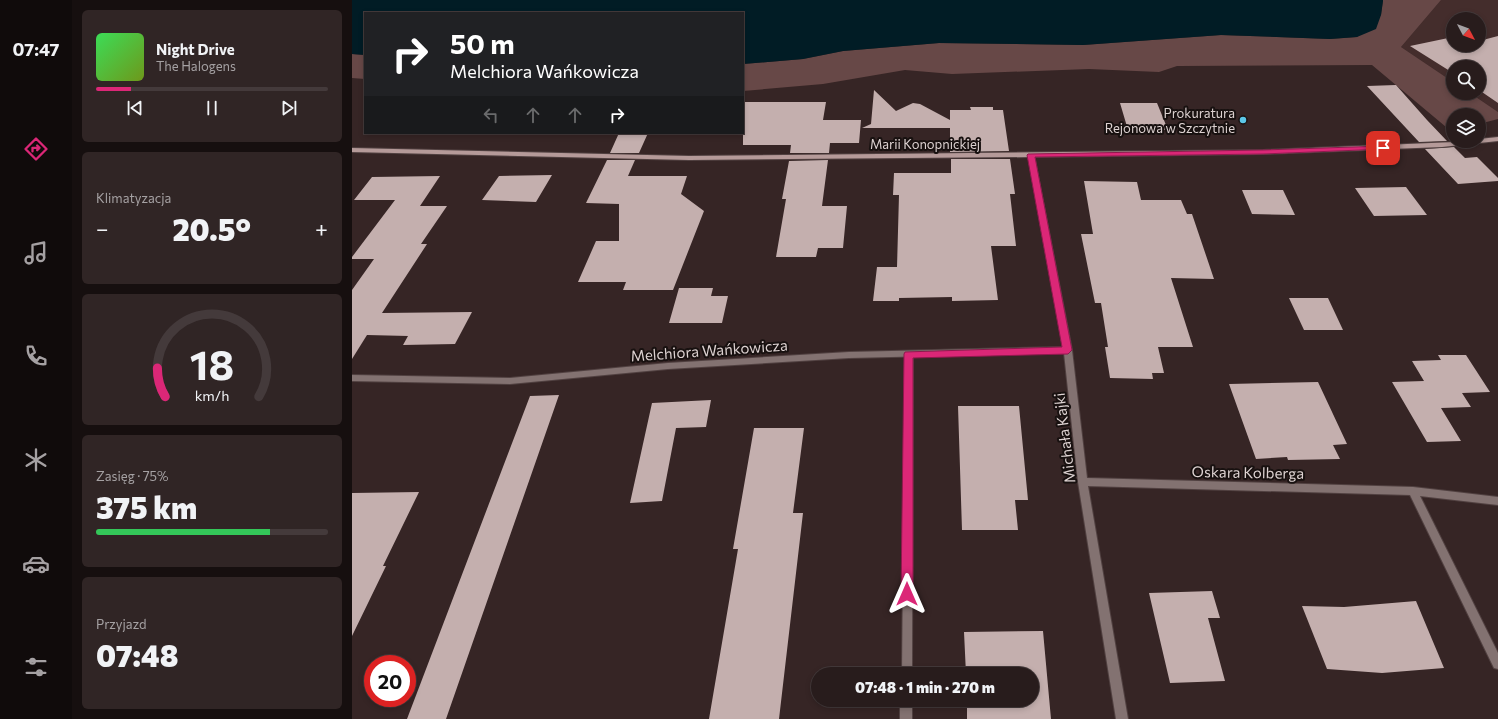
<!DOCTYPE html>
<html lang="pl">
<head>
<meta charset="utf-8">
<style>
  :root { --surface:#281c1c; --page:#302525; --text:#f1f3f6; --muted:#a5a1a3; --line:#443a3b; --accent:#db2777 }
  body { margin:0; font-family:Commissioner,sans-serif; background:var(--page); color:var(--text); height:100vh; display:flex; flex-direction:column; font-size:15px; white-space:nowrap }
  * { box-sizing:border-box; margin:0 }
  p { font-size:13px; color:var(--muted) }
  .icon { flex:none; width:22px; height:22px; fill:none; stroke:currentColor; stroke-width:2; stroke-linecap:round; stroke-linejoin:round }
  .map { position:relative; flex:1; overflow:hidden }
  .sheet { display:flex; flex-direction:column; gap:10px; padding:10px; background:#160f0f; width:280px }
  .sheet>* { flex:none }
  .guide { position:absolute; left:12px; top:12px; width:380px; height:122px; border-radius:0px; box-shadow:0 2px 6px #0003,0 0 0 1px var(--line); background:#202124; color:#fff; overflow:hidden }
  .needle { width:26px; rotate:131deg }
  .controls { position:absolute; left:1094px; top:12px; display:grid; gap:8px }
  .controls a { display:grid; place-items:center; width:40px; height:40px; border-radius:50%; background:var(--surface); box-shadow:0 2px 6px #0003,0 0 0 1px var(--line); font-size:20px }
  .speed { position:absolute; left:12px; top:655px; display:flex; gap:8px; font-size:20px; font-weight:700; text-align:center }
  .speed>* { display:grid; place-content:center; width:52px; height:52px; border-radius:50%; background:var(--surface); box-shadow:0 2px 6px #0003,0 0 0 1px var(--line); line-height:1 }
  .speed .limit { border:6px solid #d22; background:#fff; color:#111 }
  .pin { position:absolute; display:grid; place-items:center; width:34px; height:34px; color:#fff; margin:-17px; border-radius:8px; box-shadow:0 2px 6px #0006 }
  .me { position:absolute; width:44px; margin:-22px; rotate:0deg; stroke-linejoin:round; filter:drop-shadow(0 0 3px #0008) }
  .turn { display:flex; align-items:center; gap:14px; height:84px; padding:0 20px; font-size:18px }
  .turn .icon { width:52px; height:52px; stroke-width:2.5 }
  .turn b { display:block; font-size:28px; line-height:34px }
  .lanes { display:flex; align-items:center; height:38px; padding:0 20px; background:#0003; justify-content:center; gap:20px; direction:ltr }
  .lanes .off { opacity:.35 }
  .big { font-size:30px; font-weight:800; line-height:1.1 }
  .sheet .widget { flex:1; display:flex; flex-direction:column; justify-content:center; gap:6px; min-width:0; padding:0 14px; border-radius:6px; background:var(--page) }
  .sheet .dial { align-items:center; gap:0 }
  .dial svg { height:104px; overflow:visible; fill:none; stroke:var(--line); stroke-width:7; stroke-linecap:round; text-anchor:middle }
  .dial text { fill:var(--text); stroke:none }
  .song { display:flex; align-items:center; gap:12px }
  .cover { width:48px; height:48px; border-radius:6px; background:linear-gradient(135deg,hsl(130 70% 55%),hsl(80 70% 35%)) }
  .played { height:4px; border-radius:2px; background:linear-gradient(90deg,var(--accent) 15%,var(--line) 15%) }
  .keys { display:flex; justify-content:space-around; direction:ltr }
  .heat { display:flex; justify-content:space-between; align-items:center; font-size:22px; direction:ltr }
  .charge { height:6px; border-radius:3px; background:linear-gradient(90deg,#34c759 75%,var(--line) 0) }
  .trip { position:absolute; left:459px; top:667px; width:228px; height:40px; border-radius:20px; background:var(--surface); box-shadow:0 2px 6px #0003,0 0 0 1px var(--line); font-weight:800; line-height:40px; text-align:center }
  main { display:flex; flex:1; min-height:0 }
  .menu { display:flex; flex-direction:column; width:72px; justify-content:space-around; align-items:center; background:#100b0b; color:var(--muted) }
  .menu .icon { width:28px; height:28px }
  .menu .on { color:var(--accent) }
  .menu b { font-size:18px; color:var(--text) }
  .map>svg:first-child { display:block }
  .built { fill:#442d2c; fill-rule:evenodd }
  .green { fill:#674847 }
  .water { fill:#011c25 }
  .building { fill:#c4afae }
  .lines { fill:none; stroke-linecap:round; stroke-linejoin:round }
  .lane-casing { stroke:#514141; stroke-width:2 }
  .street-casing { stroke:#514141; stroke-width:2 }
  .secondary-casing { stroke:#514141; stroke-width:2 }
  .lane { fill:#837271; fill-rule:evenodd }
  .street { fill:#837271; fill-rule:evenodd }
  .secondary { fill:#b59a99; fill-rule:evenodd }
  .route { fill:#db2777; stroke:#8e194d }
  .poi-dot { fill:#5cc7e8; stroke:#181110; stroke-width:1.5 }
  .labels { text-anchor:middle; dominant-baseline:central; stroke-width:4; stroke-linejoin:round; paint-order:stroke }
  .far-poi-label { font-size:13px; fill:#ddd2d1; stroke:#181110; text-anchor:end }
  .far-street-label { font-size:13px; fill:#ddd2d1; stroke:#181110 }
  .street-label { font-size:15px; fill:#ddd2d1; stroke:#181110 }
</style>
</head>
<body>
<main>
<nav class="menu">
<b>07:47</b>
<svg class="icon on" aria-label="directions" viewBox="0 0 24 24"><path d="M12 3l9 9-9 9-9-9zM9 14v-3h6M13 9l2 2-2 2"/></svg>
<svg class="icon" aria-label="music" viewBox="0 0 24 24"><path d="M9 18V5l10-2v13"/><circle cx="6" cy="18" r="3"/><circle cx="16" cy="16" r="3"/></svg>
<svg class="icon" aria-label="phone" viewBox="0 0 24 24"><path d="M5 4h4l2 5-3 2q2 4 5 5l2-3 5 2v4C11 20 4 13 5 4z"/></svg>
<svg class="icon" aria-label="climate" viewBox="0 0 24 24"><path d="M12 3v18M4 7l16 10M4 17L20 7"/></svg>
<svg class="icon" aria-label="car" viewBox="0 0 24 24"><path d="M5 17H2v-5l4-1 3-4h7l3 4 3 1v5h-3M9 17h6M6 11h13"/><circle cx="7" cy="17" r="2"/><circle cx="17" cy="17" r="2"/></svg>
<svg class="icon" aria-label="filters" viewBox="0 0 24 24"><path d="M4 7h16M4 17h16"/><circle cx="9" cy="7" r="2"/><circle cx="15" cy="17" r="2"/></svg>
</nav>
<section class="sheet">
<div class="widget">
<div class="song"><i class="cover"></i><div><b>Night Drive</b><p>The Halogens</p></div></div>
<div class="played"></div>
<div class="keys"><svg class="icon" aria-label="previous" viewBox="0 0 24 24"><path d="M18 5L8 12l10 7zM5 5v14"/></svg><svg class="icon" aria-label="pause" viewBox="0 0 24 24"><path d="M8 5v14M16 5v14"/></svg><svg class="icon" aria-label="next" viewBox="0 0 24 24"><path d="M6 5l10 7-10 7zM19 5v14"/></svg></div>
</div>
<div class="widget"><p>Klimatyzacja</p>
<div class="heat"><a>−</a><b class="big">20.5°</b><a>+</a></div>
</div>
<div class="widget dial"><svg viewBox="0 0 100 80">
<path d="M14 69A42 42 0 1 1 86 69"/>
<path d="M14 69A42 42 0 0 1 8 47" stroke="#db2777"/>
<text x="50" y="56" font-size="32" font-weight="700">18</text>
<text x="50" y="72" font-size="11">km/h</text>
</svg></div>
<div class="widget"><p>Zasięg · 75%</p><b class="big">375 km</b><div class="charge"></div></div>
<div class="widget"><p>Przyjazd</p><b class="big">07:48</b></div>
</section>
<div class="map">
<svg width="1146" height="719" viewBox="0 0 1146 719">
  <rect width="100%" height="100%" fill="#362525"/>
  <path class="built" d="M1089,0H1146V112L1118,93H1127V67H1101V82L1049,47ZM1101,19H1127V45H1101Z"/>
  <path class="green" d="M1031,0H1089L1049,47L1101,82V93H1118L1146,112V119L1127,124V115H1101L1100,132L1020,65L825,66L807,72L737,69L600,74L553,70L471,84L391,91V64L451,59L491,51L587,43L731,45L869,35L978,39L1005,37L1029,15Z
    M0,54L13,55V79L0,78Z"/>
  <path class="water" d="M0,0H1031V1L1029,15L1024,29L1005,37L978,39L869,35L731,45L587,43L491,51L451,59L391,64V13H13V55L0,54Z"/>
  <path class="building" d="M1146,36V103L1127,90V67H1101V73L1058,46L1101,37V45H1127V41Z
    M1044,85L1075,120L1095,141L1067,142L1015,86Z
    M522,90L544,111L561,103L568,104L598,120V110H619L618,107H641V110H651L657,151L598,152V128H510L519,124Z
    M391,102H474L471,120H509L507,143H478L477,153H438L439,145H391Z
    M768,103H805L816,130H776Z
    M267,133H296L287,153H258Z
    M1102,147L1113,158L1125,157L1146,178V181L1106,184L1073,149Z
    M599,159H658L663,194H658L664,246H639L646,300L600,301V297L547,298V301H521L525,267H545L547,195H541L542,173H599Z
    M255,160H283L276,176H335L329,194L352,211L321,290H271L274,282H226L244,241H267V204L234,203Z
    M476,160L470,206H495L491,248H466L464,257H424L434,199H430L437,161Z
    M200,175L184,202L130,200L147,176Z
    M88,176L68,206H95L69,244H75L30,313L120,312L103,344L51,345L56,336L15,335L0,359V290L22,259H0V257L43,200H2L20,177Z
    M732,181L785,182L789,200H829L835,214H840L862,279L819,278L841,347H806L812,373H800L801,379L758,378L753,347H756L749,303H743L729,234H741Z
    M1054,187L1075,215L1022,216L1003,188Z
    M890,190H931L943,215L900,214Z
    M327,288H361L359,296H376L370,323H317Z
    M937,298H976L991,330H952Z
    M1086,355H1114L1138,392L1110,393L1119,407L1089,408L1109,441L1075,442L1040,382L1072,381L1060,361L1089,360Z
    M966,382L995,444L981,445L988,459L936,460L935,457L904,459L877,384Z
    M207,395L94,719H55L178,396Z
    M359,400L354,427L324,428L310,501L278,503L300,403Z
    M606,406H667L676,500H663L666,530H610Z
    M402,428H452L441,513H451L427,719H357L386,549H381Z
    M67,492L31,566H34L0,636V493Z
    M860,591L868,618H856L873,681L818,683L797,593Z
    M1064,601L1092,668L1030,673L975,669L950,606L992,607Z
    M691,631L699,719H615V700H680V674H614L612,632Z"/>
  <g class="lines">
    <g class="lane-casing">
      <path id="lane" d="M557,351L560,352L561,354L560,674H550L553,354L554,352Z
        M548,700H560V719H548Z"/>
    </g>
    <g class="street-casing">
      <path id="street" d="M679,153L682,155L720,350L735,478L1061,487L1146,497V505L1068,496L1146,653V669L1142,668L1058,495L736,486L776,719H764L726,482L712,353L497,358L316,369L158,384L0,381V375L158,378L316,363L497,352L711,347L676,155Z"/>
    </g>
    <g class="secondary-casing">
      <path id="secondary" d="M1146,137V141L1090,147L911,154L679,157L337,160L0,152V148L337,156L911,150L1127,141V139Z"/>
    </g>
    <use href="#lane" class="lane"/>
    <use href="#street" class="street"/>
    <use href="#secondary" class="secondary"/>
  </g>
  <path class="route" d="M1031,146L1034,148L1033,149L911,154L683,157L720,350L716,354L561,358V594L559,598L555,600L551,598L549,594L552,354L553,352L710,347L675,155L676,154L911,150Z"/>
  <circle class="poi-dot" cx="891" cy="120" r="4"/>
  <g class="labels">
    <g class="far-poi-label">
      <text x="883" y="113">Prokuratura<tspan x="883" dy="15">Rejonowa w Szczytnie</tspan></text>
    </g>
    <g class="far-street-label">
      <text x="573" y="144">Marii Konopnickiej</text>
    </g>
    <g class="street-label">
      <text transform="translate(357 350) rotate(-4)">Melchiora Wańkowicza</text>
      <text transform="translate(712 438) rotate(-97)">Michała Kajki</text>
      <text transform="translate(896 472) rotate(1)">Oskara Kolberga</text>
    </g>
  </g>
</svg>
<div class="controls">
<a><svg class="needle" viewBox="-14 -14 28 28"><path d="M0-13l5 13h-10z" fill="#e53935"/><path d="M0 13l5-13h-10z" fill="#a5a1a3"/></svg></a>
<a><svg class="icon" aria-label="search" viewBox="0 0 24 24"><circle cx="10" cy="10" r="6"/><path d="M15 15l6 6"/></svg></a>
<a><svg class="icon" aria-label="layers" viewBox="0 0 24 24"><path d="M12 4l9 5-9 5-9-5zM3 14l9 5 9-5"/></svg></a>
</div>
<div class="speed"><div class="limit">20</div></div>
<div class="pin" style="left:1031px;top:148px;background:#d93025"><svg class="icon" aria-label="arrive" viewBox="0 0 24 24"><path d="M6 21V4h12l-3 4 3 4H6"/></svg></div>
<svg class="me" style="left:555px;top:594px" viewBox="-20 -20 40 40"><path d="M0-17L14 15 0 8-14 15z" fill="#db2777" stroke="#fff" stroke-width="4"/></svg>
<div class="trip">07:48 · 1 min · 270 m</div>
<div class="guide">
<div class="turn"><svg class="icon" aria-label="right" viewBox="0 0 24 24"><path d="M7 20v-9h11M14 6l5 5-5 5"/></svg><div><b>50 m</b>Melchiora Wańkowicza</div></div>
<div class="lanes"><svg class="icon off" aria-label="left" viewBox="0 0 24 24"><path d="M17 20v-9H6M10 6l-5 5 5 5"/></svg><svg class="icon off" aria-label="ahead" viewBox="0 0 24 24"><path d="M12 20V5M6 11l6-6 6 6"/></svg><svg class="icon off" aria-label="ahead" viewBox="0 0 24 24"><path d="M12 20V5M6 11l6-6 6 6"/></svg><svg class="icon" aria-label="right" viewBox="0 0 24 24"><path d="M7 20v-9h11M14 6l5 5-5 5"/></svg></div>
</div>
</div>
</main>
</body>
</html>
